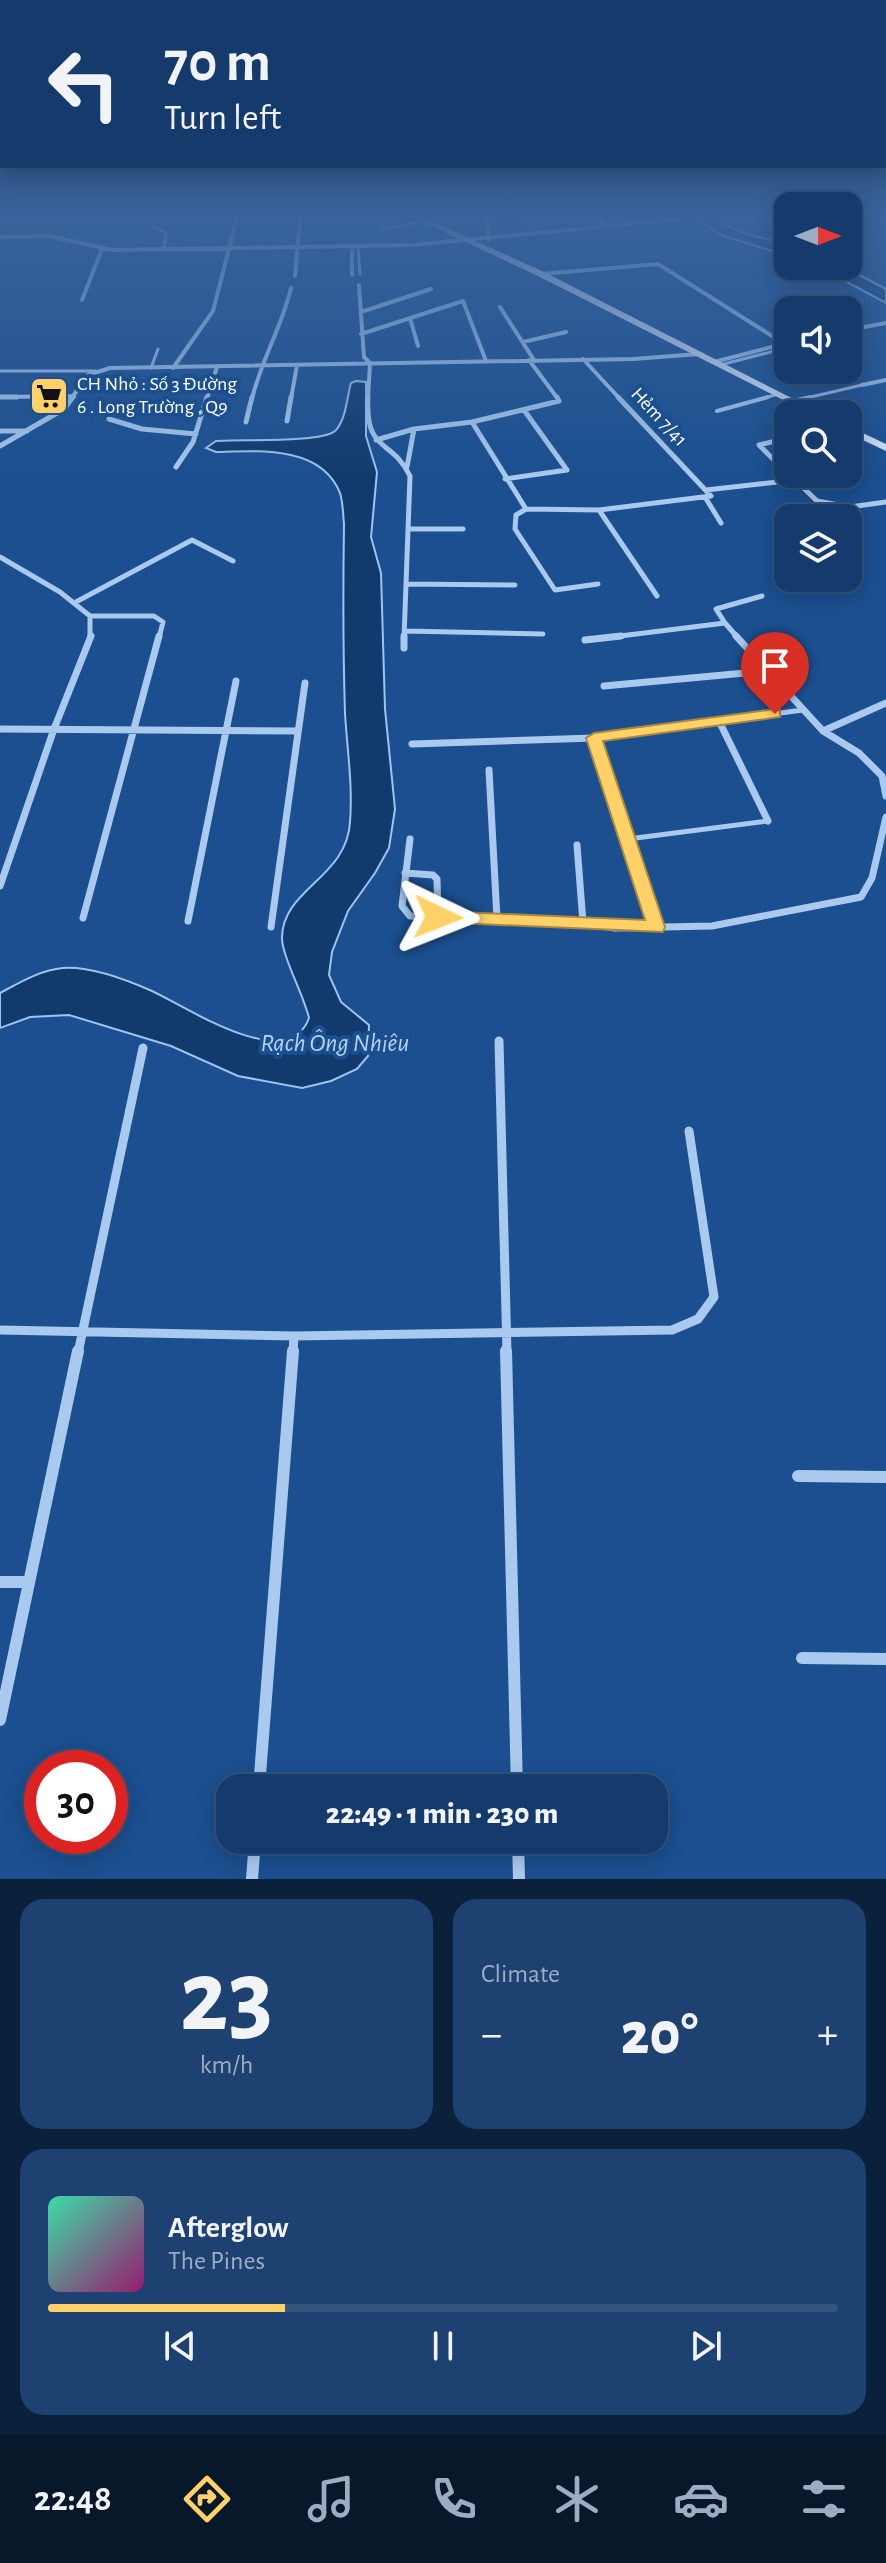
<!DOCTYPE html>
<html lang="en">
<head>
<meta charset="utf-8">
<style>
  :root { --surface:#143b6b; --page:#1d4271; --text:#f1f3f6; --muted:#9dadc1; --line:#33557e; --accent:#ffd166 }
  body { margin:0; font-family:"Alegreya Sans",sans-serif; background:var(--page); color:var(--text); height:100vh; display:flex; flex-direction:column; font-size:30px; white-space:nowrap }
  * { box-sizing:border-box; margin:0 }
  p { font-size:26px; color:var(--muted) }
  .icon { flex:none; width:44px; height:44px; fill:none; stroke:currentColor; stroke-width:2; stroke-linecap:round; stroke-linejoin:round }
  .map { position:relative; height:1879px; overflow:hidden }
  .drawer { display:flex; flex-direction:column; gap:20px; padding:20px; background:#0b203b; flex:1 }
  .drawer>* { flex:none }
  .top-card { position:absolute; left:0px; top:0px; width:886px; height:168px; box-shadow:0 4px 20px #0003,0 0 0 2px var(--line); background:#143b6b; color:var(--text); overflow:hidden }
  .needle { width:52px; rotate:90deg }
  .buttons { position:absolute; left:774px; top:192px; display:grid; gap:16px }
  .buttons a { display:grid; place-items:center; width:88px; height:88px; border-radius:16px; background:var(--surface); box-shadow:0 4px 20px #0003,0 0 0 2px var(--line); font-size:40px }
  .speed { position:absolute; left:24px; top:1750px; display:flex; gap:16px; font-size:40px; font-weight:700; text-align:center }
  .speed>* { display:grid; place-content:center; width:104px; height:104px; border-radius:50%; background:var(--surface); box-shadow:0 4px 20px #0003,0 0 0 2px var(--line); line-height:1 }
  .speed .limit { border:12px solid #d22; background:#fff; color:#111 }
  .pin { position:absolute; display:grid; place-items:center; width:68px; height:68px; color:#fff; margin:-82px -34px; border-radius:50% 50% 50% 0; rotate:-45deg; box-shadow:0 0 8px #0007 }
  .pin .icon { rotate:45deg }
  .me { position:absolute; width:88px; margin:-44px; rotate:92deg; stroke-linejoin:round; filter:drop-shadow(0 0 6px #0008) }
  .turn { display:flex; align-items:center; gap:28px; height:168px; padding:0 32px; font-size:36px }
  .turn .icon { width:104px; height:104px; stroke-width:2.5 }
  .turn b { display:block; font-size:56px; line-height:68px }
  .big { font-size:60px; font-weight:800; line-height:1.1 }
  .drawer .widget { flex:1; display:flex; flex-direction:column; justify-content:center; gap:12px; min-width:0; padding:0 28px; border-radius:24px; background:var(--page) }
  .drawer .dial { align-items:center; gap:0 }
  .dial b { font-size:104px; line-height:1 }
  .song { display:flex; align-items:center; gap:24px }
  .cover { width:96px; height:96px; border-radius:12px; background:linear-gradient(135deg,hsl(160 70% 55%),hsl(320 70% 35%)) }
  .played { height:8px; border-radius:4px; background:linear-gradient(90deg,var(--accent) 30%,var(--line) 30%) }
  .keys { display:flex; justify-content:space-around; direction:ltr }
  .heat { display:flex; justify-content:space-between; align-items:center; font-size:44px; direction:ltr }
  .drawer .tiles { flex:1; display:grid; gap:20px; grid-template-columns:1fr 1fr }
  .widget:last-child { grid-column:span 2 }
  .trip { position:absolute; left:216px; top:1774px; width:452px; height:80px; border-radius:24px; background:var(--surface); box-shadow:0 4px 20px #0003,0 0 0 2px var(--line); font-weight:800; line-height:80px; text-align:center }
  .tab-bar { display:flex; height:128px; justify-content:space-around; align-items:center; background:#08182b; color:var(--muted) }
  .tab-bar .icon { width:56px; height:56px }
  .tab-bar .selected { color:var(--accent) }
  .tab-bar b { font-size:36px; color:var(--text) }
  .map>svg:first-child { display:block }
  .water { fill:#123a6d; stroke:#9cc4f0; stroke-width:2 }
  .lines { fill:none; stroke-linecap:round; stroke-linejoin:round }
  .service-far2 { stroke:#a9c9ee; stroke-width:3 }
  .service-far1 { stroke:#a9c9ee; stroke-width:4 }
  .service { stroke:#a9c9ee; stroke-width:5 }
  .minor-far4 { stroke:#a9c9ee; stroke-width:4 }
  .minor-far3 { stroke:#a9c9ee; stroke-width:5 }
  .minor-far2 { stroke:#a9c9ee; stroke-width:7 }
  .minor-far1 { stroke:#a9c9ee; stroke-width:9 }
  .minor { stroke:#a9c9ee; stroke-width:12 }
  .secondary { fill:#d6e6fa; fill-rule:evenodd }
  .route { fill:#ffd166; stroke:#a68842; stroke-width:2 }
  .labels { text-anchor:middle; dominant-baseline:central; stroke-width:8; stroke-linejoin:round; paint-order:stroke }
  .far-poi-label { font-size:20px; fill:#fff; stroke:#1b4f8f; text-anchor:start }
  .far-street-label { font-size:20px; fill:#fff; stroke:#1b4f8f }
  .water-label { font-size:26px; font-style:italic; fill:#b5d3f5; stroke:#1b4f8f }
</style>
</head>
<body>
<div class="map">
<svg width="886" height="1879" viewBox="0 0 886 1879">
  <rect width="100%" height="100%" fill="#1b4f8f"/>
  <path class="water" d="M689,214H716C730,235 766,238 788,244V256L721,235Z
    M817,266H842L886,289V303Z
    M356,381L366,382V436L377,472L371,537L381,573L385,709L395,809L389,848L375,873L348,911L332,952L329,975L341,1002L369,1025L368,1056L357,1069L331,1081L302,1088L238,1076L171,1046L69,1015L30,1017L0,1028V993C19,983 40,970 63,968C90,966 127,980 152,991C185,1006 288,1076 309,1018C304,996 282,956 282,938C282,889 347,878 350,822C353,786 347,748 345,713C343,650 343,587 344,524C343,515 343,502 340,493C321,445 258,451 216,452L206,448L216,441C238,439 321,443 335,431C346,421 347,396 351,383Z"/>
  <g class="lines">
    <path class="service-far2" d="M383,229L426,221
      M358,246L360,274
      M720,365L786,348L783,344
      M151,368L158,349
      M0,371H96
      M761,399L778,394
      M802,399L862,385"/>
    <path class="service-far1" d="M792,401L811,397
      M717,411L768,397"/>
    <path class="service" d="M719,721L803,710
      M628,839L768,821"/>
    <path class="minor-far4" d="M210,214H229
      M593,214L605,226
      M152,225L166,233L164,248
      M0,237L49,236L113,250L412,245L680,219
      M488,239V218L523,214
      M352,246V275
      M541,274L658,264L785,344
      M295,276L300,220
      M359,285L364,357L370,363L368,399
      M82,300L102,249
      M500,307L534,360
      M361,312L431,289
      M410,318L418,346
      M848,330L886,323
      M361,334L463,301L486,361
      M523,342L566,332
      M583,359L620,399
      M529,360L558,399
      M714,362L787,343
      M173,368L213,311L238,214
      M862,385L886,380
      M0,397L74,396
      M71,399L88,375L110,368L633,359L699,354
      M207,399L217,367
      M252,399C261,360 282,327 291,288
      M291,399L297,365"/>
    <path class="minor-far3" d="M0,397H17
      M368,397C365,454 392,438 410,476L404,638
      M557,397L559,401L472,422L526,509L516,515L515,529L555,590L598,584
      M618,397L711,496
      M109,419L142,429L196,434
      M287,421L291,397
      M246,422L252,397
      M414,429L472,422
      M0,431H27
      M788,438L759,445L788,474
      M376,440L414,429L407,467
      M0,446L64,409L73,397
      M176,467L193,442L207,397
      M789,474L817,501L850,507
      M505,479L567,470L524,410
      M706,490L795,480
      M705,497L721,523
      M526,509L599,510L657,596
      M599,510L711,496
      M823,518L850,507L886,502
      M408,529H463
      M0,557L60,592L90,616V638
      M407,584L515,585
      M74,603L192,540L233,561
      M90,616H154L163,622L159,638
      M725,623L738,638
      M406,631L543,634
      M604,638L725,623L716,609L762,596"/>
    <path class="minor-far2" d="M736,636L823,731
      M585,640L621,636
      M404,648V636
      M604,686L766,671
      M886,703L823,731L859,753L882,776L886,796
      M0,729L298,731
      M594,738L656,927
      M412,744L594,738L719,721L768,821
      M489,770L497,919
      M410,839L402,906L410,916L583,923L615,928L712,926L861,897L872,878L886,817
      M577,845L583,923
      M405,873L433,875L437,879L438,917
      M0,886L54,729L91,636
      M83,918L159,636
      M188,921L236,681
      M271,927L305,683"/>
    <path class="minor-far1" d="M499,1041L507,1353
      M0,1330L294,1336L672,1330L698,1319L714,1297L689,1131
      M78,1353L143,1048
      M293,1353L294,1336"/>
    <path class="minor" d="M506,1351L517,1788
      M798,1476L886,1477
      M0,1582H29
      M802,1658L886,1659
      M0,1720L78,1351
      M259,1788L293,1351
      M518,1840L519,1879
      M252,1879L255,1840"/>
    <path class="secondary" d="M406,214H416L544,272L823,414H811L538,276Z
      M848,426L886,444V451L848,433Z"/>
  </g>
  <linearGradient id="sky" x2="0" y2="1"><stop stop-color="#0f2b4f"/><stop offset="0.45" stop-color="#39639b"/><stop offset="1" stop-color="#39639b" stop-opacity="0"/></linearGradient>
  <rect width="886" height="477" fill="url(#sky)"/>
  <path class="route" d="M775,709L780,710V717L603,741L665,927L663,932L432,922L429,917L438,911L645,920L586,738L594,733Z"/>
  <defs>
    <g id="supermarket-square" transform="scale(2)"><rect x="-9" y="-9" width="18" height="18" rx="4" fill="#ffd166" stroke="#1b4f8f"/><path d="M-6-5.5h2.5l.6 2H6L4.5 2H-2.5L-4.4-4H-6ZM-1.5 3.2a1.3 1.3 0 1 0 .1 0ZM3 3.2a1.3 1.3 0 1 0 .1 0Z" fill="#111"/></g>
  </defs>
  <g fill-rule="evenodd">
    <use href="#supermarket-square" x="49" y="396"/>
  </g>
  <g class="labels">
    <g class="far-poi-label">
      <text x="77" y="384">CH Nhỏ : Số 3 Đường<tspan x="77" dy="23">6 . Long Trường . Q9</tspan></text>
    </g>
    <g class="far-street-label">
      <text transform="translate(659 417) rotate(47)">Hẻm 7/41</text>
    </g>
    <g class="water-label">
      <text x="335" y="1043">Rạch Ông Nhiêu</text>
    </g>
  </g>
</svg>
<div class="buttons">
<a><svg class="needle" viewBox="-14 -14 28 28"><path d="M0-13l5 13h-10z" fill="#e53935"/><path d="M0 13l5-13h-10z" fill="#9dadc1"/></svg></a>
<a><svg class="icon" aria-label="sound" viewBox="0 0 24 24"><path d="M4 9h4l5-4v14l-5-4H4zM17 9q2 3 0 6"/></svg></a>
<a><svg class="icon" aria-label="search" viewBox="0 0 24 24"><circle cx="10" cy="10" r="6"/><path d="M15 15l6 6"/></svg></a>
<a><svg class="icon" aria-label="layers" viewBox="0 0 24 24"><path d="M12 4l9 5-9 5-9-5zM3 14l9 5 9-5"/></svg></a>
</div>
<div class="speed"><div class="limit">30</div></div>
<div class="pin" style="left:775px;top:714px;background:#d93025"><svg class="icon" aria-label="arrive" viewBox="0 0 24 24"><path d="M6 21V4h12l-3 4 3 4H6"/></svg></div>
<svg class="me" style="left:438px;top:917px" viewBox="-20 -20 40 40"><path d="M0-17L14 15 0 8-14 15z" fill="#ffd166" stroke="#fff" stroke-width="4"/></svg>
<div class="trip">22:49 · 1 min · 230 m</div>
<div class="top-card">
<div class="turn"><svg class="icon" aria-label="left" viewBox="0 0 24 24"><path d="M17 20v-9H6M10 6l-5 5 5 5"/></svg><div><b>70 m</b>Turn left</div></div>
</div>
</div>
<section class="drawer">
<div class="tiles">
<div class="widget dial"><b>23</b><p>km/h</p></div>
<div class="widget"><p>Climate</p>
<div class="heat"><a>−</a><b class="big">20°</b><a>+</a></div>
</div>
<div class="widget">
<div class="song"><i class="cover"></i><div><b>Afterglow</b><p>The Pines</p></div></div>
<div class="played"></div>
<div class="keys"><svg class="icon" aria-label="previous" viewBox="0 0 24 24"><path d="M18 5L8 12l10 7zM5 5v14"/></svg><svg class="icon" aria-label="pause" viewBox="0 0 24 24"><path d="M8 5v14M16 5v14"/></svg><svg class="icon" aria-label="next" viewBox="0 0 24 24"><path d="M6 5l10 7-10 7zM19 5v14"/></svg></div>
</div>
</div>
</section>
<nav class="tab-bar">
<b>22:48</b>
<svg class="icon selected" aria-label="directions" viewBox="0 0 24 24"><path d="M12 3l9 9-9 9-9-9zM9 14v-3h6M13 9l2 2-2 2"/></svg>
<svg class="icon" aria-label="music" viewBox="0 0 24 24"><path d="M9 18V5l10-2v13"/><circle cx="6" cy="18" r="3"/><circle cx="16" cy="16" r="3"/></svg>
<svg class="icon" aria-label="phone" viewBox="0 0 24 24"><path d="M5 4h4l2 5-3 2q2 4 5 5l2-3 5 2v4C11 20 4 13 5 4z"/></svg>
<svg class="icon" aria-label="climate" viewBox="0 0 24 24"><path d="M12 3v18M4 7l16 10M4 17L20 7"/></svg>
<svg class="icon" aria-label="car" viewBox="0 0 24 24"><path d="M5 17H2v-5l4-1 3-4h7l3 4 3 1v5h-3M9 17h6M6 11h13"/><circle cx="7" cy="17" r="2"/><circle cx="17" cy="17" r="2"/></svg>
<svg class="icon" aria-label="filters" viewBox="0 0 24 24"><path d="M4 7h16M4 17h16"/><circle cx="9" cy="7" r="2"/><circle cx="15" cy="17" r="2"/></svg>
</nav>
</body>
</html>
